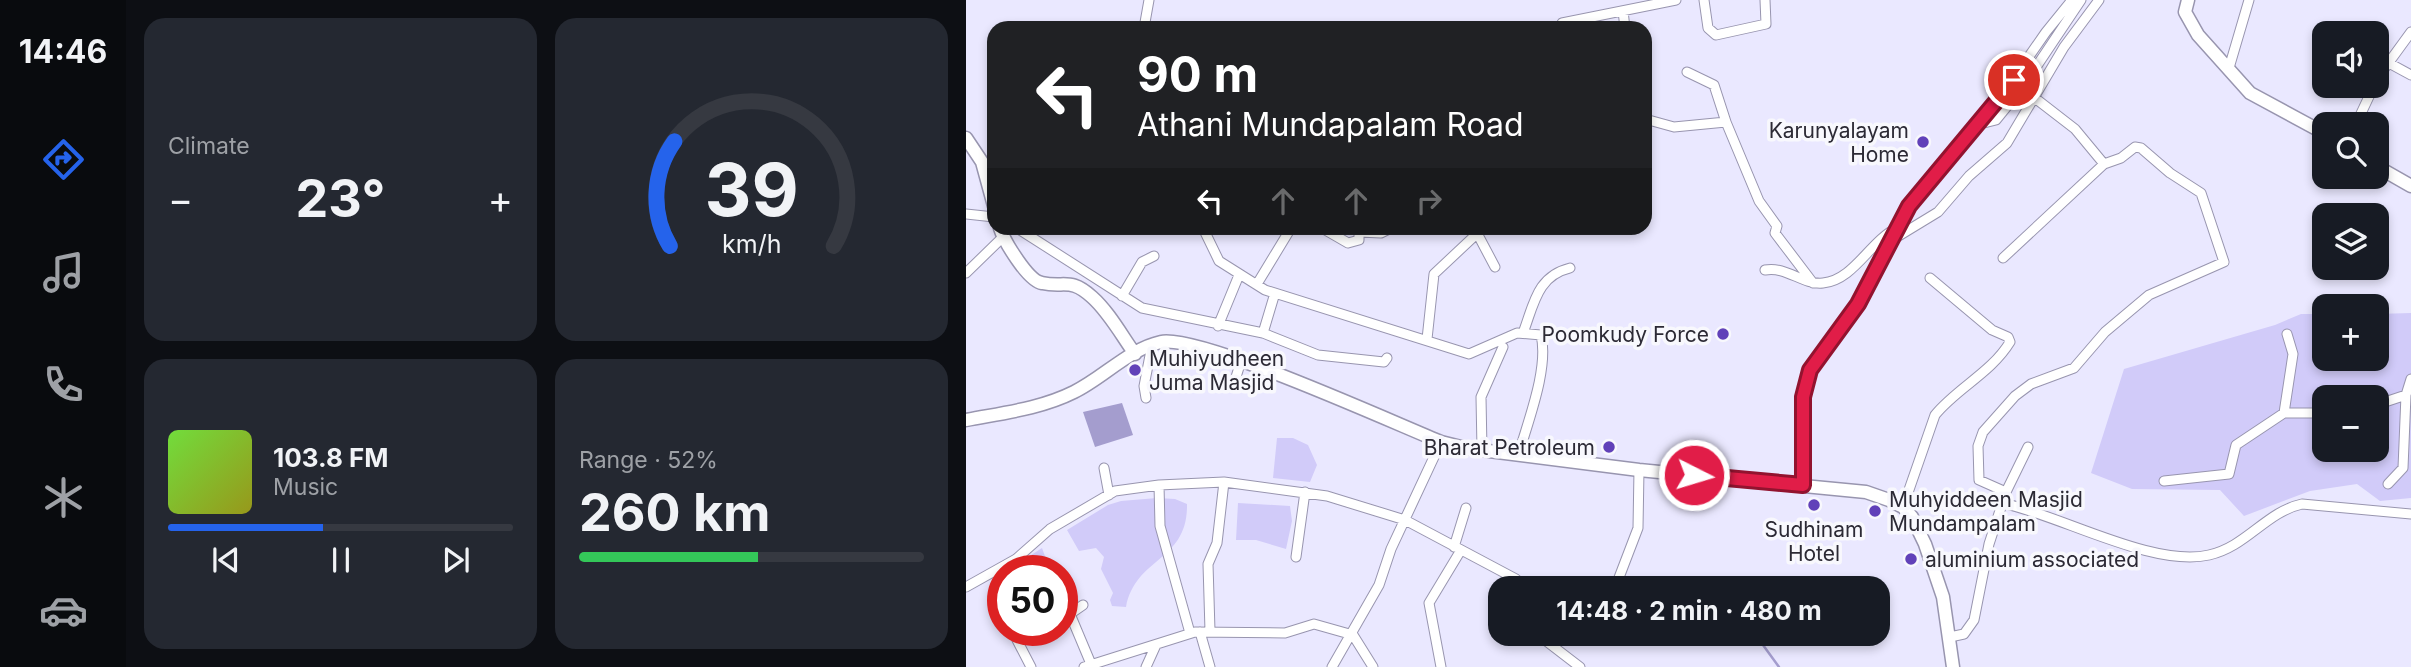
<!DOCTYPE html>
<html lang="en">
<head>
<meta charset="utf-8">
<style>
  :root { --surface:#171b24; --page:#242831; --text:#f1f3f6; --muted:#9ea1a6; --line:#363941; --accent:#2563eb }
  body { margin:0; font-family:Inter,sans-serif; background:var(--page); color:var(--text); height:100vh; display:flex; flex-direction:column; font-size:26px; white-space:nowrap }
  * { box-sizing:border-box; margin:0 }
  p { font-size:23px; color:var(--muted) }
  .icon { flex:none; width:38px; height:38px; fill:none; stroke:currentColor; stroke-width:2; stroke-linecap:round; stroke-linejoin:round }
  .map { position:relative; flex:1; overflow:hidden }
  .details { display:flex; flex-direction:column; gap:18px; padding:18px; background:#0d0f14; width:840px }
  .details>* { flex:none }
  .banner { position:absolute; left:21px; top:21px; width:665px; height:214px; border-radius:21px; box-shadow:0 4px 10px #0003; background:#202124; color:#fff; overflow:hidden }
  .fabs { position:absolute; left:1346px; top:21px; display:grid; gap:14px }
  .fabs a { display:grid; place-items:center; width:77px; height:77px; border-radius:14px; background:var(--surface); box-shadow:0 4px 10px #0003; font-size:35px }
  .speed { position:absolute; left:21px; top:555px; display:flex; gap:14px; font-size:35px; font-weight:700; text-align:center }
  .speed>* { display:grid; place-content:center; width:91px; height:91px; border-radius:50%; background:var(--surface); box-shadow:0 4px 10px #0003; line-height:1 }
  .speed .limit { border:10px solid #d22; background:#fff; color:#111 }
  .pin { position:absolute; display:grid; place-items:center; width:60px; height:60px; color:#fff; margin:-30px; border:4px solid #fff; border-radius:50%; box-shadow:0 2px 7px #0007 }
  .me { position:absolute; width:77px; margin:-38px; rotate:95deg; stroke-linejoin:round; filter:drop-shadow(0 0 5px #0008) }
  .turn { display:flex; align-items:center; gap:24px; height:147px; padding:0 35px; font-size:32px }
  .turn .icon { width:91px; height:91px; stroke-width:2.5 }
  .turn b { display:block; font-size:49px; line-height:60px }
  .lanes { display:flex; align-items:center; height:66px; padding:0 35px; background:#0003; justify-content:center; gap:35px; direction:ltr }
  .lanes .off { opacity:.35 }
  .big { font-size:52px; font-weight:700; line-height:1.1 }
  .details .card { flex:1; display:flex; flex-direction:column; justify-content:center; gap:10px; min-width:0; padding:0 24px; border-radius:21px; background:var(--page) }
  .details .dial { align-items:center; gap:0 }
  .dial svg { height:182px; overflow:visible; fill:none; stroke:var(--line); stroke-width:7; stroke-linecap:round; text-anchor:middle }
  .dial text { fill:var(--text); stroke:none }
  .song { display:flex; align-items:center; gap:21px }
  .cover { width:84px; height:84px; border-radius:10px; background:linear-gradient(135deg,hsl(100 70% 55%),hsl(60 70% 35%)) }
  .played { height:7px; border-radius:4px; background:linear-gradient(90deg,var(--accent) 45%,var(--line) 45%) }
  .keys { display:flex; justify-content:space-around; direction:ltr }
  .heat { display:flex; justify-content:space-between; align-items:center; font-size:38px; direction:ltr }
  .charge { height:10px; border-radius:5px; background:linear-gradient(90deg,#34c759 52%,var(--line) 0) }
  .details .tiles { flex:1; display:grid; gap:18px; grid-template-columns:repeat(2,1fr) }
  .trip { position:absolute; left:522px; top:576px; width:402px; height:70px; border-radius:21px; background:var(--surface); box-shadow:0 4px 10px #0003; font-weight:700; line-height:70px; text-align:center }
  main { display:flex; flex:1; min-height:0 }
  .menu { display:flex; flex-direction:column; width:126px; justify-content:space-around; align-items:center; background:#090b0e; color:var(--muted) }
  .menu .icon { width:49px; height:49px }
  .menu .selected { color:var(--accent) }
  .menu b { font-size:32px; color:var(--text) }
  .map>svg:first-child { display:block }
  .green { fill:#d1cbf9; fill-rule:evenodd }
  .water { fill:#a49dce }
  .lines { fill:none; stroke-linecap:round; stroke-linejoin:round }
  .stream { stroke:#a49dce; stroke-width:2.5 }
  .street-casing { stroke:#9895af; stroke-width:11 }
  .secondary-casing { stroke:#9895af; stroke-width:15 }
  .street { stroke:#fff; stroke-width:9 }
  .secondary { stroke:#fff; stroke-width:12 }
  .route-casing { stroke:#92132f; stroke-width:18 }
  .route { stroke:#e11d48; stroke-width:12 }
  .poi-dot { fill:#6141b9; stroke:#f8f8fd; stroke-width:2.5 }
  .labels { text-anchor:middle; dominant-baseline:central; stroke-width:7; stroke-linejoin:round; paint-order:stroke }
  .poi-label { font-size:21px; fill:#2c2a35; stroke:#f8f8fd; text-anchor:end }
</style>
</head>
<body>
<main>
<nav class="menu">
<b>14:46</b>
<svg class="icon selected" aria-label="directions" viewBox="0 0 24 24"><path d="M12 3l9 9-9 9-9-9zM9 14v-3h6M13 9l2 2-2 2"/></svg>
<svg class="icon" aria-label="music" viewBox="0 0 24 24"><path d="M9 18V5l10-2v13"/><circle cx="6" cy="18" r="3"/><circle cx="16" cy="16" r="3"/></svg>
<svg class="icon" aria-label="phone" viewBox="0 0 24 24"><path d="M5 4h4l2 5-3 2q2 4 5 5l2-3 5 2v4C11 20 4 13 5 4z"/></svg>
<svg class="icon" aria-label="climate" viewBox="0 0 24 24"><path d="M12 3v18M4 7l16 10M4 17L20 7"/></svg>
<svg class="icon" aria-label="car" viewBox="0 0 24 24"><path d="M5 17H2v-5l4-1 3-4h7l3 4 3 1v5h-3M9 17h6M6 11h13"/><circle cx="7" cy="17" r="2"/><circle cx="17" cy="17" r="2"/></svg>
</nav>
<section class="details">
<div class="tiles">
<div class="card"><p>Climate</p>
<div class="heat"><a>−</a><b class="big">23°</b><a>+</a></div>
</div>
<div class="card dial"><svg viewBox="0 0 100 80">
<path d="M14 69A42 42 0 1 1 86 69"/>
<path d="M14 69A42 42 0 0 1 16 23" stroke="#2563eb"/>
<text x="50" y="56" font-size="32" font-weight="700">39</text>
<text x="50" y="72" font-size="11">km/h</text>
</svg></div>
<div class="card">
<div class="song"><i class="cover"></i><div><b>103.8 FM</b><p>Music</p></div></div>
<div class="played"></div>
<div class="keys"><svg class="icon" aria-label="previous" viewBox="0 0 24 24"><path d="M18 5L8 12l10 7zM5 5v14"/></svg><svg class="icon" aria-label="pause" viewBox="0 0 24 24"><path d="M8 5v14M16 5v14"/></svg><svg class="icon" aria-label="next" viewBox="0 0 24 24"><path d="M6 5l10 7-10 7zM19 5v14"/></svg></div>
</div>
<div class="card"><p>Range · 52%</p><b class="big">260 km</b><div class="charge"></div></div>
</div>
</section>
<div class="map">
<svg width="1445" height="667" viewBox="0 0 1445 667">
  <rect width="100%" height="100%" fill="#eae8ff"/>
  <path class="green" d="M1445,313V498L1414,501L1391,484L1344,491L1278,516L1254,490L1166,489L1125,473L1158,369L1309,325L1335,314H1358V359H1410L1411,314ZM1358,397H1410V450H1358Z
    M311,438H327L342,445L351,465L344,482L307,478Z
    M191,498L209,499L221,504C222,562 170,556 160,607L146,606L144,600L147,593L135,569L138,557L130,548L113,551L101,530L142,505L155,501Z
    M272,503L324,506L326,521L320,549L290,540H270Z
    M76,548L84,570H44V569Z"/>
  <path class="water" d="M156,403L167,435L129,447L117,412Z"/>
  <g class="lines">
    <path class="stream" d="M789,634L813,667"/>
    <g class="street-casing">
      <path id="street" d="M738,0L742,28L750,35L800,24L799,0
        M1115,0L1056,88L1109,129L1138,164
        M657,11L659,28
        M596,23L710,0
        M178,28L183,0
        M1421,62L1445,75
        M1263,68L1283,0
        M721,72L748,85L760,122
        M1410,80L1445,32
        M679,89H680
        M679,119L708,127L760,122L793,201L811,226L809,233L847,283
        M1014,124L1030,120L1056,88
        M1390,124L1408,86
        M0,214L28,217
        M51,228L176,308L297,333L352,355L418,362L421,358
        M237,228L253,261L299,290L503,354L551,333L575,335C583,368 562,421 553,453
        M356,228L382,243L393,240V232L415,233L425,228
        M511,233L529,267
        M926,240L972,212L1003,176L1041,143L1098,47L1133,0
        M799,270C821,266 836,285 857,283C888,280 904,241 931,228
        M0,273L37,237
        M291,284L325,228
        M156,296L176,262L188,256
        M252,326L273,275
        M297,333L309,293
        M557,333C568,304 571,276 604,268
        M461,339L468,274L517,228
        M270,377L275,361
        M180,398L178,386L186,345
        M1410,405L1440,395
        M1318,413L1327,354L1321,334
        M516,450L515,397L537,347
        M138,468L143,495
        M1198,481L1263,474L1270,445L1318,413H1358
        M1422,484L1437,468L1440,395L1445,379
        M193,485L194,526L224,633
        M837,485V397L844,370L892,304L943,206L1025,111L1080,32L1106,0
        M1040,492L1062,447
        M1036,503C1094,515 1187,568 1243,555C1280,547 1300,512 1336,504L1445,514
        M937,507L969,415C991,388 1025,373 1044,342L1042,337L1026,330L964,278
        M488,547L500,508
        M330,557L339,492
        M0,587L50,559L84,529L149,491L193,485L258,482L361,496L439,520L550,579L555,588
        M649,588L672,528L673,470
        M117,605L104,614L125,664
        M244,631L242,564L251,543L258,482
        M234,632L244,667
        M571,634L614,667
        M984,637L998,634L1008,620L1023,544L1040,492L1013,480L1012,446L1017,432L1049,396L1065,384L1108,368L1139,332L1183,295L1258,262L1235,193L1204,173L1175,148L1169,147L1155,158L1138,164L1037,258
        M51,640L65,667
        M118,667L229,632L319,633L348,624L387,635L407,667
        M180,667L190,645
        M366,667L413,585L425,549L475,442
        M475,667L463,603L495,550"/>
    </g>
    <g class="secondary-casing">
      <path id="secondary" d="M1222,0L1219,12L1232,35L1284,93L1358,133
        M0,138L16,162L28,206
        M1410,166L1445,186
        M34,228C38,241 62,281 76,283C99,288 104,277 126,297C143,312 156,336 169,354
        M0,420C36,413 74,409 108,392C137,378 163,349 195,342C233,334 428,423 475,442L499,448L673,470L900,492L923,500L937,507L946,517L959,544L977,597L987,667"/>
    </g>
    <use href="#street" class="street"/>
    <use href="#secondary" class="secondary"/>
  </g>
  <g class="lines">
    <g class="route-casing">
      <path id="route" d="M728,475L837,485V397L844,370L892,304L943,206L1048,80"/>
    </g>
    <use href="#route" class="route"/>
  </g>
  <g class="poi-dot">
    <circle cx="957" cy="142" r="7"/>
    <circle cx="757" cy="334" r="7"/>
    <circle cx="169" cy="370" r="7"/>
    <circle cx="643" cy="447" r="7"/>
    <circle cx="848" cy="505" r="7"/>
    <circle cx="909" cy="511" r="7"/>
    <circle cx="945" cy="559" r="7"/>
  </g>
  <g class="labels">
    <g class="poi-label">
      <text x="943" y="130">Karunyalayam<tspan x="943" dy="24">Home</tspan></text>
      <text x="743" y="334">Poomkudy Force</text>
      <text x="183" y="358" text-anchor="start">Muhiyudheen<tspan x="183" dy="24">Juma Masjid</tspan></text>
      <text x="629" y="447">Bharat Petroleum</text>
      <text x="923" y="499" text-anchor="start">Muhyiddeen Masjid<tspan x="923" dy="24">Mundampalam</tspan></text>
      <text x="848" y="529" text-anchor="middle">Sudhinam<tspan x="848" dy="24">Hotel</tspan></text>
      <text x="959" y="559" text-anchor="start">aluminium associated</text>
    </g>
  </g>
</svg>
<div class="fabs">
<a><svg class="icon" aria-label="sound" viewBox="0 0 24 24"><path d="M4 9h4l5-4v14l-5-4H4zM17 9q2 3 0 6"/></svg></a>
<a><svg class="icon" aria-label="search" viewBox="0 0 24 24"><circle cx="10" cy="10" r="6"/><path d="M15 15l6 6"/></svg></a>
<a><svg class="icon" aria-label="layers" viewBox="0 0 24 24"><path d="M12 4l9 5-9 5-9-5zM3 14l9 5 9-5"/></svg></a>
<a>+</a>
<a>−</a>
</div>
<div class="speed"><div class="limit">50</div></div>
<div class="pin" style="left:1048px;top:80px;background:#d93025"><svg class="icon" aria-label="arrive" viewBox="0 0 24 24"><path d="M6 21V4h12l-3 4 3 4H6"/></svg></div>
<svg class="me" style="left:728px;top:475px" viewBox="-20 -20 40 40"><circle r="17" fill="#e11d48" stroke="#fff" stroke-width="3"/><path d="M0-11L8 9 0 5-8 9z" fill="#fff"/></svg>
<div class="trip">14:48 · 2 min · 480 m</div>
<div class="banner">
<div class="turn"><svg class="icon" aria-label="left" viewBox="0 0 24 24"><path d="M17 20v-9H6M10 6l-5 5 5 5"/></svg><div><b>90 m</b>Athani Mundapalam Road</div></div>
<div class="lanes"><svg class="icon" aria-label="left" viewBox="0 0 24 24"><path d="M17 20v-9H6M10 6l-5 5 5 5"/></svg><svg class="icon off" aria-label="ahead" viewBox="0 0 24 24"><path d="M12 20V5M6 11l6-6 6 6"/></svg><svg class="icon off" aria-label="ahead" viewBox="0 0 24 24"><path d="M12 20V5M6 11l6-6 6 6"/></svg><svg class="icon off" aria-label="right" viewBox="0 0 24 24"><path d="M7 20v-9h11M14 6l5 5-5 5"/></svg></div>
</div>
</div>
</main>
</body>
</html>
